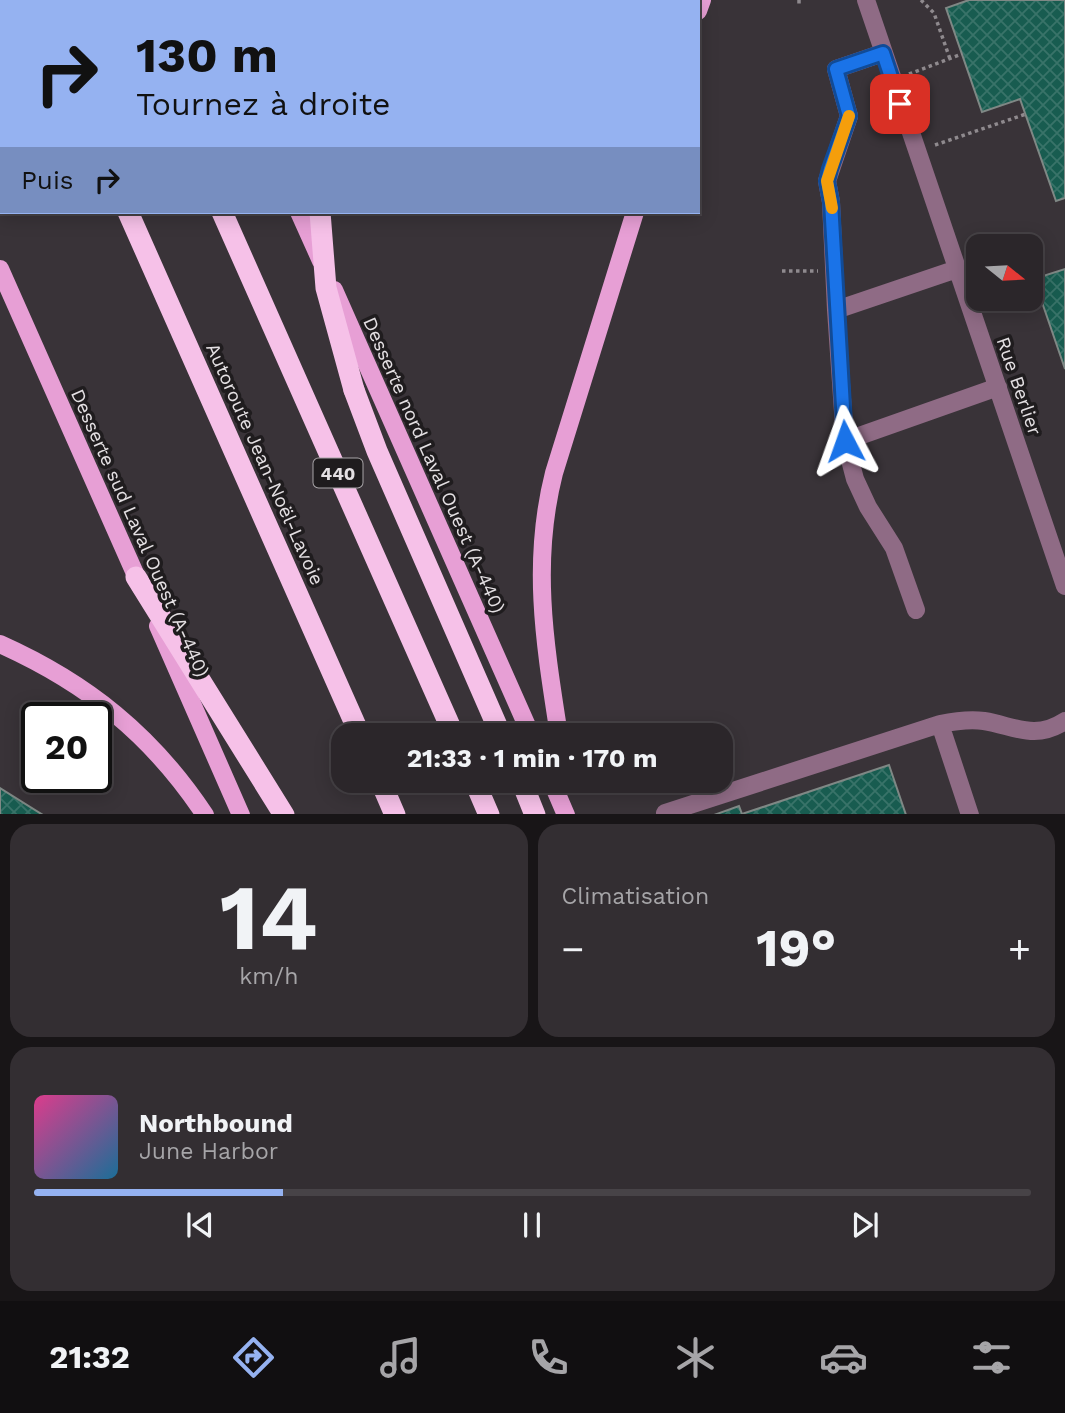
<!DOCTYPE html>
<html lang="fr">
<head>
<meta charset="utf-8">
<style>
  :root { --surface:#2b262a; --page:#332e32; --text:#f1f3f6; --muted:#a6a5a8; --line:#474347; --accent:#95b2f1 }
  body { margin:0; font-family:"Work Sans",sans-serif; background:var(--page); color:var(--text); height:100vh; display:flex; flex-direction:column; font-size:26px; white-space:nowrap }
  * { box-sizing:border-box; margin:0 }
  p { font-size:23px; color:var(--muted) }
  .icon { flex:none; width:38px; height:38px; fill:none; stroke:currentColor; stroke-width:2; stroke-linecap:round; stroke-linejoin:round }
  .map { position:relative; height:814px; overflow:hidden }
  .sheet { display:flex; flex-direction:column; gap:10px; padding:10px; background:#181517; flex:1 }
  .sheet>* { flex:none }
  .banner { position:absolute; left:0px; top:0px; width:700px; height:214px; box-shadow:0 4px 18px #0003,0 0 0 2px var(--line); background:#95b2f1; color:#111; overflow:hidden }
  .needle { width:46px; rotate:108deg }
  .tools { position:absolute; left:966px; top:234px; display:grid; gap:14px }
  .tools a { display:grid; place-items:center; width:77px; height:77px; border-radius:14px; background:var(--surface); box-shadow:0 4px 18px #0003,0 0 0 2px var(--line); font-size:35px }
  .speed { position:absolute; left:21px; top:702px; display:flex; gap:14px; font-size:35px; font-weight:700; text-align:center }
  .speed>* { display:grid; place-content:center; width:91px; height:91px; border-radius:50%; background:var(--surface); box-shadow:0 4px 18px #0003,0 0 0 2px var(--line); line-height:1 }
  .speed .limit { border:4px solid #111; border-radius:10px; background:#fff; color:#111 }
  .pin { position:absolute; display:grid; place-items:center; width:60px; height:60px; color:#fff; margin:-30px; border-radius:14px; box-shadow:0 4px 10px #0006 }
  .me { position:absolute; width:77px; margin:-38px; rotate:356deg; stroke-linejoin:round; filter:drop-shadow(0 0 5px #0008) }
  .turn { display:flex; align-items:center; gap:24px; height:147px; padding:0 21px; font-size:32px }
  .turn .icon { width:91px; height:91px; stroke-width:2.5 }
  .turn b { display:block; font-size:49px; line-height:60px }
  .then { display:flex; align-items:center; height:66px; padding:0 21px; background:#0003; gap:14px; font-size:26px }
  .big { font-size:52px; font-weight:700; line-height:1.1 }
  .sheet .widget { flex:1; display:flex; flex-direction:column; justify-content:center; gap:10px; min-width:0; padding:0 24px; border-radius:21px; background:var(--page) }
  .sheet .dial { align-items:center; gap:0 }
  .dial b { font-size:91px; line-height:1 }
  .song { display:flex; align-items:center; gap:21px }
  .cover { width:84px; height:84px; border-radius:10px; background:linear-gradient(135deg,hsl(330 70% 55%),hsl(200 70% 35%)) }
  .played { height:7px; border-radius:4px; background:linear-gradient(90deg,var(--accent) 25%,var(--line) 25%) }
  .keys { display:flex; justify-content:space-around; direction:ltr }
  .heat { display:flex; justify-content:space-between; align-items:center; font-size:38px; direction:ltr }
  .sheet .tiles { flex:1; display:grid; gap:10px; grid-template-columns:1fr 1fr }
  .widget:last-child { grid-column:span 2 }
  .trip { position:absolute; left:331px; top:723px; width:402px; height:70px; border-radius:21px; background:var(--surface); box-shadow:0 4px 18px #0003,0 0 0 2px var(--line); font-weight:700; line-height:70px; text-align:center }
  .dock { display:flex; height:112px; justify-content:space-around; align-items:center; background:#110f11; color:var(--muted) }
  .dock .icon { width:49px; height:49px }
  .dock .current { color:var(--accent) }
  .dock b { font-size:32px; color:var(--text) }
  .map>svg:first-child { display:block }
  .building { fill:url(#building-cross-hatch); stroke:#7f8885; stroke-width:2 }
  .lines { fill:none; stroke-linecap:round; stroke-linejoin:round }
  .path { stroke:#8f8a8e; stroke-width:3.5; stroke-dasharray:3.5 3.5; stroke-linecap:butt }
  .minor { stroke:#8f6b85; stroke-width:18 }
  .major { stroke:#e79fd5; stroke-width:18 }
  .highway { stroke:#f6c1e8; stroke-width:21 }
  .highway-bridge { stroke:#f6c1e8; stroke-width:21 }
  .route-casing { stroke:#114b97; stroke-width:18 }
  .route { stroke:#1a73e8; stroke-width:12 }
  .slow { stroke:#f59e0b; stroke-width:12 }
  .labels { text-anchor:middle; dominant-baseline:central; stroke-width:7; stroke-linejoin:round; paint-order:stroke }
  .shield { fill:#1f1c1e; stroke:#a9a5a8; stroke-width:2 }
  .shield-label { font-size:18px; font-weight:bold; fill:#e4e0e3 }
  .street-label { font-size:19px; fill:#e4e0e3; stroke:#1f1c1e }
</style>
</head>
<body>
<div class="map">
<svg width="1065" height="815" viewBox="0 0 1065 815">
  <defs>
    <pattern id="building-cross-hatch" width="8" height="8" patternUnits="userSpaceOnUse" patternTransform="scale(1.75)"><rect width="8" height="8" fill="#185c50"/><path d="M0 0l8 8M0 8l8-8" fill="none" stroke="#397369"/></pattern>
  </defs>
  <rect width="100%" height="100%" fill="#393338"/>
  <path class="building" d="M969,0H1065V198L1056,201L1020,99L982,112L946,8Z
    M1065,269V369L1034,279Z
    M889,765L906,815H714L739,806L742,814Z
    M0,788L43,815H0Z"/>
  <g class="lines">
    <path class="path" d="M799,0V7
      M921,0L934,13L950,59
      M909,74L962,54
      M935,145L1026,114
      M782,271H818"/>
    <path class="minor" d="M866,0L1065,586
      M957,269L836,310L845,441L998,387
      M836,310L831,202L827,181L849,116L836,69L883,53
      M845,441L855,479L868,507L894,548L916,610
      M940,724C955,721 969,719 984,721C1015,726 1034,741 1065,721
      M666,815L665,813L940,724L970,815"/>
    <path class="major" d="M213,0L215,2
      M653,0V2
      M698,11L702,0
      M299,212L321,261
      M0,269L141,587
      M334,290L531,735
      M158,626L241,815
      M0,644C87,683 152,735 205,815
      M559,735C545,645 531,563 554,473L635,212
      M551,780L566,815"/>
    <path class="highway" d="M33,0L34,2
      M127,0L128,2
      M352,2V0
      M128,212L360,735
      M222,212L454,735
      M354,390L377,451L501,735
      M136,577L284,815
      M380,780L395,815
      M474,780L489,815
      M521,780L535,815"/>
    <path class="highway-bridge" d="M320,212L326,288L354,390"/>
  </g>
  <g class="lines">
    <g class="route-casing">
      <path id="route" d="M845,441L831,202L827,181L830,169L849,116L836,69L883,53L900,104"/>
    </g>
    <use href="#route" class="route"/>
    <path class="slow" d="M832,208L827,181L849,116"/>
  </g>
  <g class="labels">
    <rect class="shield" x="313.5" y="458.5" width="49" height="29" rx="5"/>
    <g class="shield-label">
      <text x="338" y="473">440</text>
    </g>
    <g class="street-label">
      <text transform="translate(1019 386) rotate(71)">Rue Berlier</text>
      <text transform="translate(265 464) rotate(66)">Autoroute Jean-Noël-Lavoie</text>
      <text transform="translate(434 465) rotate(66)">Desserte nord Laval Ouest (A-440)</text>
      <text transform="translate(140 533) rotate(66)">Desserte sud Laval Ouest (A-440)</text>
    </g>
  </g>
</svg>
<div class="tools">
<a><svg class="needle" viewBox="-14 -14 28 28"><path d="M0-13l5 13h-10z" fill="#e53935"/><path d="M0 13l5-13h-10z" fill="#a6a5a8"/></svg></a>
</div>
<div class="speed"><div class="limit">20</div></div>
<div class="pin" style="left:900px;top:104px;background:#d93025"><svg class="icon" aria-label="arrive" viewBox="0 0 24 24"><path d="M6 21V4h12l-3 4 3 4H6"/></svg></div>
<svg class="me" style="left:845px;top:441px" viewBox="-20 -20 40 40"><path d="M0-17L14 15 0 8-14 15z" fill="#1a73e8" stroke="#fff" stroke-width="4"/></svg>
<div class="trip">21:33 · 1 min · 170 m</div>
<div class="banner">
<div class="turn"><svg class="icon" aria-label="right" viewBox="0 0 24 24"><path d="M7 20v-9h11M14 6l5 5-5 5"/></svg><div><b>130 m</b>Tournez à droite</div></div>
<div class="then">Puis<svg class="icon" aria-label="right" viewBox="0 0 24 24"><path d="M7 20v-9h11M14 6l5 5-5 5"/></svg></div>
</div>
</div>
<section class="sheet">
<div class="tiles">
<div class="widget dial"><b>14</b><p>km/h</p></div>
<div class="widget"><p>Climatisation</p>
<div class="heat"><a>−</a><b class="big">19°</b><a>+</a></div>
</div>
<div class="widget">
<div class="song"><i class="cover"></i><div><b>Northbound</b><p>June Harbor</p></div></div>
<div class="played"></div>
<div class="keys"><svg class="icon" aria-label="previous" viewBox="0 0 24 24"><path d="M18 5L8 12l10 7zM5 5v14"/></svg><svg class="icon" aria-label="pause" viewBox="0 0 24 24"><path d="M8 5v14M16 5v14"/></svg><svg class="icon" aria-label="next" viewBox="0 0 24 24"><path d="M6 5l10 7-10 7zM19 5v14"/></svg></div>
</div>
</div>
</section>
<nav class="dock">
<b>21:32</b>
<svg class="icon current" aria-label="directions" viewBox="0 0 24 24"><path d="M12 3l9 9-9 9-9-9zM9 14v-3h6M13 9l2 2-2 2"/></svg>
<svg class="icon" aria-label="music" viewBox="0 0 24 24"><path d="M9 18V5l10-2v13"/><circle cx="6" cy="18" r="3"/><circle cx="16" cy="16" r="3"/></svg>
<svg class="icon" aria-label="phone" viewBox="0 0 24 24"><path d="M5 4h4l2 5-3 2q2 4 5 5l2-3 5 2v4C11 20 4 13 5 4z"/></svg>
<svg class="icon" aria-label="climate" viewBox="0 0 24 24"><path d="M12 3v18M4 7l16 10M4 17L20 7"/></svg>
<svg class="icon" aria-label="car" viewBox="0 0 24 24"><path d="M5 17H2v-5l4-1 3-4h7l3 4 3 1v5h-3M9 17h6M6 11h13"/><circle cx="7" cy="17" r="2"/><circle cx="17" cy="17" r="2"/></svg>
<svg class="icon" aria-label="filters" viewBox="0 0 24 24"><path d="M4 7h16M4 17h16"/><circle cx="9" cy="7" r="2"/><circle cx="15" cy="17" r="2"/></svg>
</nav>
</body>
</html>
